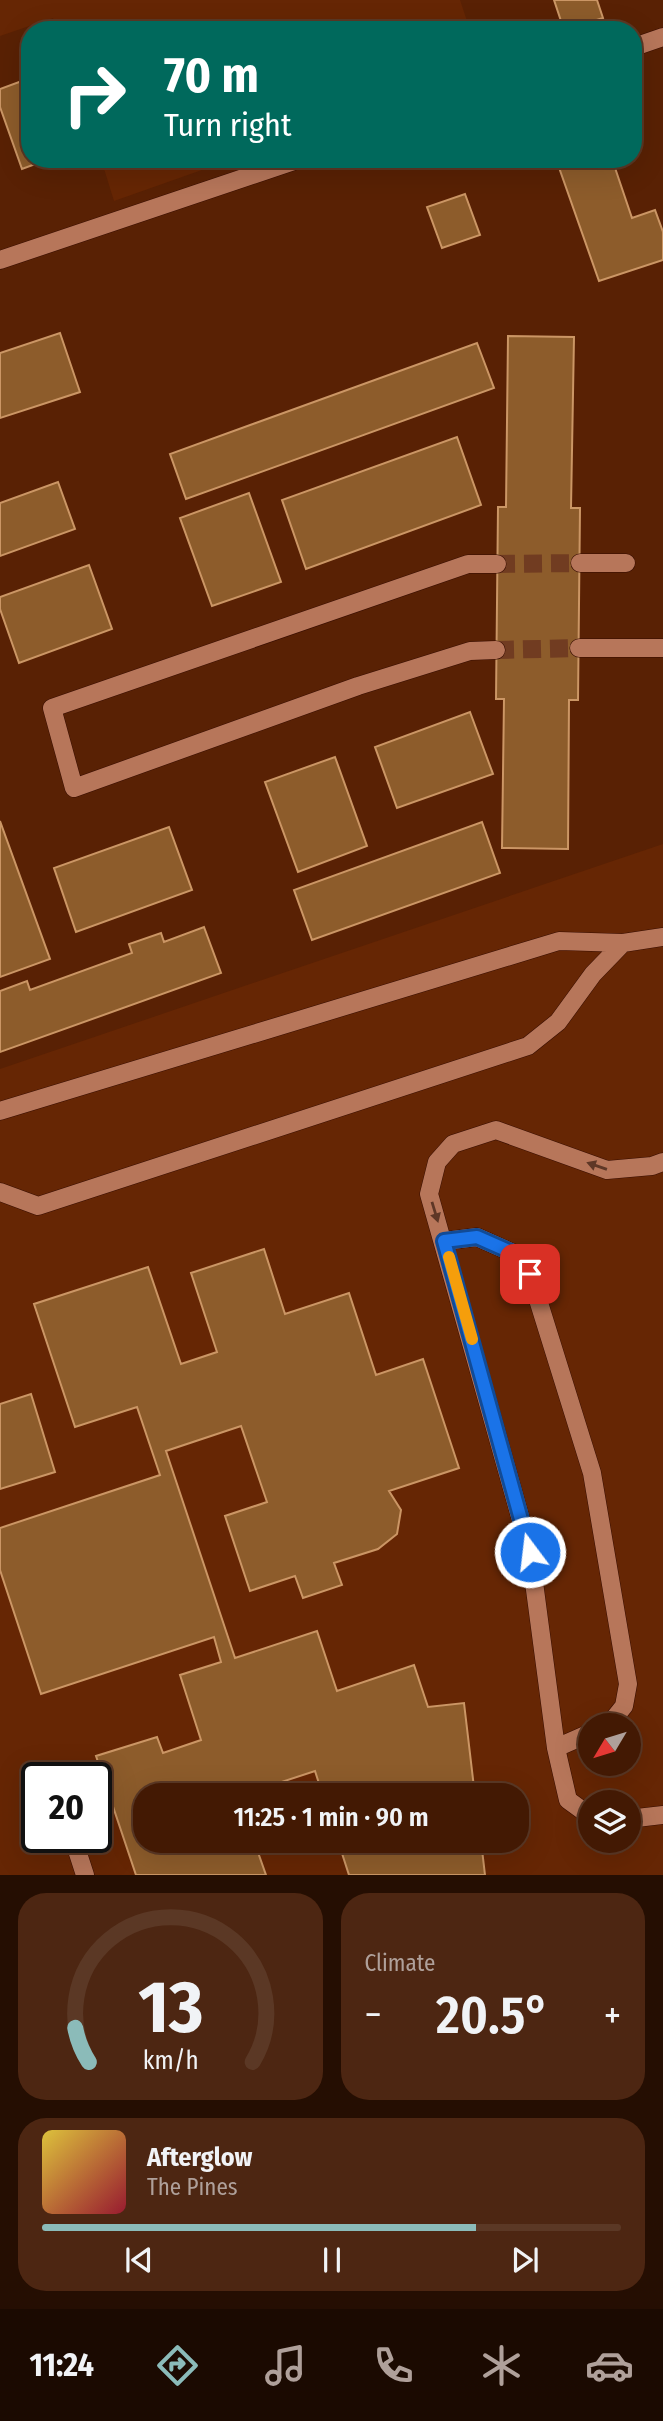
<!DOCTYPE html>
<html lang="en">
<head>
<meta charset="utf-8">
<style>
  :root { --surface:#431903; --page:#4d2612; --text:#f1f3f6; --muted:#afa09a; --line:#5b3825; --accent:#8bbbb9 }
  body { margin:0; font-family:"Fira Sans Condensed",sans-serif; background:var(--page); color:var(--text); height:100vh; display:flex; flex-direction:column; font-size:26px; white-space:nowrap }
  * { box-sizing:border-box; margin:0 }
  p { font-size:23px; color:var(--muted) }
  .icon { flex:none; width:38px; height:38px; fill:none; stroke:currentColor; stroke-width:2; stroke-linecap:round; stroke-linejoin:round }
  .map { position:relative; height:1875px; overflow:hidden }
  .side { display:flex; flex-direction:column; gap:18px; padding:18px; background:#250e02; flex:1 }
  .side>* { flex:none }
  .guide { position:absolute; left:21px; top:21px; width:621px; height:147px; border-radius:28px; box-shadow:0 7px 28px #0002,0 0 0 2px var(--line); background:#00695c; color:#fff; overflow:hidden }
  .needle { width:46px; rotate:232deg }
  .buttons { position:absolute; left:578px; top:1713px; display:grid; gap:14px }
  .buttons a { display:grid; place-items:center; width:63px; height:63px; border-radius:50%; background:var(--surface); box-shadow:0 7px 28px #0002,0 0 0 2px var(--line); font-size:35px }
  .speed { position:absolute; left:21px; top:1762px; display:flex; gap:14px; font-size:35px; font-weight:700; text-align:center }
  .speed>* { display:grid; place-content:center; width:91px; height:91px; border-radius:50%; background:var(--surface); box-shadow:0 7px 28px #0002,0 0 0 2px var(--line); line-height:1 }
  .speed .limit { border:4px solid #111; border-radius:10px; background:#fff; color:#111 }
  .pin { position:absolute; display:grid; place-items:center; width:60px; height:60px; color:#fff; margin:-30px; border-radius:14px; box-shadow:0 4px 10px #0006 }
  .me { position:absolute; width:77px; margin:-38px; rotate:345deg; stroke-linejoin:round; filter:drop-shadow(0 0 5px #0008) }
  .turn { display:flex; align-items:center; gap:24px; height:147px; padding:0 28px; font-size:32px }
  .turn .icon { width:91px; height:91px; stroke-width:2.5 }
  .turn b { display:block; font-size:49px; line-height:60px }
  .big { font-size:52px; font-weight:600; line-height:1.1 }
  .side .widget { flex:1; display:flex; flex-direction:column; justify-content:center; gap:10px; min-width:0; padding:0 24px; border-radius:28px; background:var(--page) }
  .side .dial { align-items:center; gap:0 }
  .dial svg { height:182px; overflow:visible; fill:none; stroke:var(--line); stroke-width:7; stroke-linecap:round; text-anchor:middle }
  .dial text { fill:var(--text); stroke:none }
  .song { display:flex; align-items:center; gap:21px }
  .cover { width:84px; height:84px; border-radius:10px; background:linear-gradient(135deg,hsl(50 70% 55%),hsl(350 70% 35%)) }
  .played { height:7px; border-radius:4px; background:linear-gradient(90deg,var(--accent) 75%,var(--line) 75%) }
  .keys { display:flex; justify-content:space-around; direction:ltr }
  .heat { display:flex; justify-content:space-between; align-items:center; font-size:38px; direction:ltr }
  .side .tiles { flex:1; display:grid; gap:18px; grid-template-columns:1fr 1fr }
  .widget:last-child { grid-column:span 2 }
  .trip { position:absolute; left:133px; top:1783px; width:396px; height:70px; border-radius:28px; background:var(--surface); box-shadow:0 7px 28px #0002,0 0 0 2px var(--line); font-weight:600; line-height:70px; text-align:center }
  .dock { display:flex; height:112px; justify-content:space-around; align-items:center; background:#1b0a01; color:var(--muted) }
  .dock .icon { width:49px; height:49px }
  .dock .selected { color:var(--accent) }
  .dock b { font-size:32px; color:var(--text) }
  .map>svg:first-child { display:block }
  .built { fill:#662604; fill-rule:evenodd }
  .building { fill:#8d5c2b; stroke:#cb9665; stroke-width:2 }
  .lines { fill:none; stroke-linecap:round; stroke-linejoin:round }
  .minor-tunnel { stroke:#713c21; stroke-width:18; stroke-dasharray:18 9; stroke-linecap:butt }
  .minor-casing { stroke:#370d00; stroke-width:19 }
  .minor { stroke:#b7765a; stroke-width:18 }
  .oneway { fill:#5e3726 }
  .route-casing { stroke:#114b97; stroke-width:18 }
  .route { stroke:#1a73e8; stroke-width:12 }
  .slow { stroke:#f59e0b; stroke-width:12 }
</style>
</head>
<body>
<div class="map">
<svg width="663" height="1875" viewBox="0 0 663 1875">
  <rect width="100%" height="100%" fill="#592104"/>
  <path class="built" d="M0,0H460L470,30H57L53,18L0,36Z
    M101,159H233L114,201Z
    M663,844V1875H0V1069ZM590,1726H628V1764H590ZM37,1778H96V1838H37ZM145,1796H516V1841H145ZM590,1802H628V1841H590Z"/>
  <path class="building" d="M554,0H597L603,18L564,30Z
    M30,78V159H49L22,169L0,107V89Z
    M556,159H612L632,218L655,210L663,232V260L599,281Z
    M465,194L480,235L442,248L427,207Z
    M60,333L80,392L0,418V353Z
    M508,336L574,337L571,508H580L578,700H569L568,849L502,848L504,699H496L498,507H506Z
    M477,343L494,388L186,499L170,454Z
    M457,437L481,505L306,569L282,500Z
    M58,482L75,529L0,556V503Z
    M249,493L281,582L212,606L180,518Z
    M89,565L112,629L19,663L0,609V597Z
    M470,712L493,774L397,808L375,747Z
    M335,757L367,846L298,872L265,782Z
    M0,821L50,959L0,977Z
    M482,822L500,873L312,940L294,890Z
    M169,827L192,890L76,932L54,868Z
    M204,927L221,973L0,1052V991L27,981L30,990L132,953L129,944L161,933L164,942Z
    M264,1249L285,1314L349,1293L376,1375L423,1359L459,1468L389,1491L401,1510L397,1534L378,1549L334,1563L342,1585L303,1598L295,1576L250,1591L225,1516L267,1502L241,1426L166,1451L235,1658L317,1631L337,1691L414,1665L428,1707L464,1703L475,1796H323L315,1771L239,1796H145V1841H254L266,1875H136L96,1756L157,1737L163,1753L201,1740L180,1675L221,1662L214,1637L41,1694L0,1570V1528L160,1475L137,1407L75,1427L34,1304L148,1267L181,1364L217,1352L191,1273Z
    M31,1394L55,1472L0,1489V1404Z
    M338,1841H481L485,1875H349Z"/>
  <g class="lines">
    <path class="minor-tunnel" d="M497,564L580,563
      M496,650L579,648"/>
    <g class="minor-casing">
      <path id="minor" d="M634,47L663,37
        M0,260L300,159
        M580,563H626
        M579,648H663
        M496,650L470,651L358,686L74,788L52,708L468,564H497
        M0,1111L559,941L623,943
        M0,1192L38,1206L528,1046L558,1022L593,974L623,943L663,937
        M444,1241L477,1237L513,1253L530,1274L592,1473L628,1684L624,1706L608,1726
        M556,1748L590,1733
        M53,1773L55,1778
        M590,1816L568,1800L556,1748L530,1552L429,1194L437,1162L453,1144L496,1130L607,1170L652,1166L663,1162
        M628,1819L663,1815
        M73,1838L85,1875"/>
    </g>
    <use href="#minor" class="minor"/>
  </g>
  <defs><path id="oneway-solid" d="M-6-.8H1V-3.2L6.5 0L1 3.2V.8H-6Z" transform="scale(1.75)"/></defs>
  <g class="oneway">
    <use href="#oneway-solid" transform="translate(597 1166) rotate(-161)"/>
    <use href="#oneway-solid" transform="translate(435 1212) rotate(73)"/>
  </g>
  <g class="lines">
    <g class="route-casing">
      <path id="route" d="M530,1274L513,1253L477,1237L444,1241L530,1552"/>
    </g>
    <use href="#route" class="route"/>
    <path class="slow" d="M449,1257L472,1339"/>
  </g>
</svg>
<div class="buttons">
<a><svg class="needle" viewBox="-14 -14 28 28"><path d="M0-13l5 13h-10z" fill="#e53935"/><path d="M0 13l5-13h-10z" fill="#afa09a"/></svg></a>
<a><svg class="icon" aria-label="layers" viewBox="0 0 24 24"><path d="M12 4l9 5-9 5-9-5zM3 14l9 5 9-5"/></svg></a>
</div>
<div class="speed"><div class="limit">20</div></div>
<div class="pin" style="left:530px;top:1274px;background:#d93025"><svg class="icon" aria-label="arrive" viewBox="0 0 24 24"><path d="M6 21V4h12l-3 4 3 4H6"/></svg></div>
<svg class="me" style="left:530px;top:1552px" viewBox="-20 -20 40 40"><circle r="17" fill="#1a73e8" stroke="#fff" stroke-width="3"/><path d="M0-11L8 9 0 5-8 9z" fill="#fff"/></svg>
<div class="trip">11:25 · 1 min · 90 m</div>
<div class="guide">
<div class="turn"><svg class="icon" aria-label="right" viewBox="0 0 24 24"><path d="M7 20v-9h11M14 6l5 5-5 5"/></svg><div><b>70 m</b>Turn right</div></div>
</div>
</div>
<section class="side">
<div class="tiles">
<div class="widget dial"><svg viewBox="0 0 100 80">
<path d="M14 69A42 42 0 1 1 86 69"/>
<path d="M14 69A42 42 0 0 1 8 54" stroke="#8bbbb9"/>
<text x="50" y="56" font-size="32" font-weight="700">13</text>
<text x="50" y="72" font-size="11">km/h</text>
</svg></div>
<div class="widget"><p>Climate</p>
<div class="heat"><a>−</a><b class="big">20.5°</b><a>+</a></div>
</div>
<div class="widget">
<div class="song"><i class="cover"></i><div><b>Afterglow</b><p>The Pines</p></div></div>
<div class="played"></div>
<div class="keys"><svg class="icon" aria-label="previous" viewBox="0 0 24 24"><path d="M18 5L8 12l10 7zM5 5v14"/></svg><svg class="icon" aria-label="pause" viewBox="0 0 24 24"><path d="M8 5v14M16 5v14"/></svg><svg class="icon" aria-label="next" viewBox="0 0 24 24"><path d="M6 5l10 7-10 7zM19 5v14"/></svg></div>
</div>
</div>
</section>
<nav class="dock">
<b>11:24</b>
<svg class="icon selected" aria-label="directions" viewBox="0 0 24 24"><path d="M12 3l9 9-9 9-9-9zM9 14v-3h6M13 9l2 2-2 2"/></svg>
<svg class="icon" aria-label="music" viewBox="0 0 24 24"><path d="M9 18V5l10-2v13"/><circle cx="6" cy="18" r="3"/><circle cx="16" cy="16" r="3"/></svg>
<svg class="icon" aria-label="phone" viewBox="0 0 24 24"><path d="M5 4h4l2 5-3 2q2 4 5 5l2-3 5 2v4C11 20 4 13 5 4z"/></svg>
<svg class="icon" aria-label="climate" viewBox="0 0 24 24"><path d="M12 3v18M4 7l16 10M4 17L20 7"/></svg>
<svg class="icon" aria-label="car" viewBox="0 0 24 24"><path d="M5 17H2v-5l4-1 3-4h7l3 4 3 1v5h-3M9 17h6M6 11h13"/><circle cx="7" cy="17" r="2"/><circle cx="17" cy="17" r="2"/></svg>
</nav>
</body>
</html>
